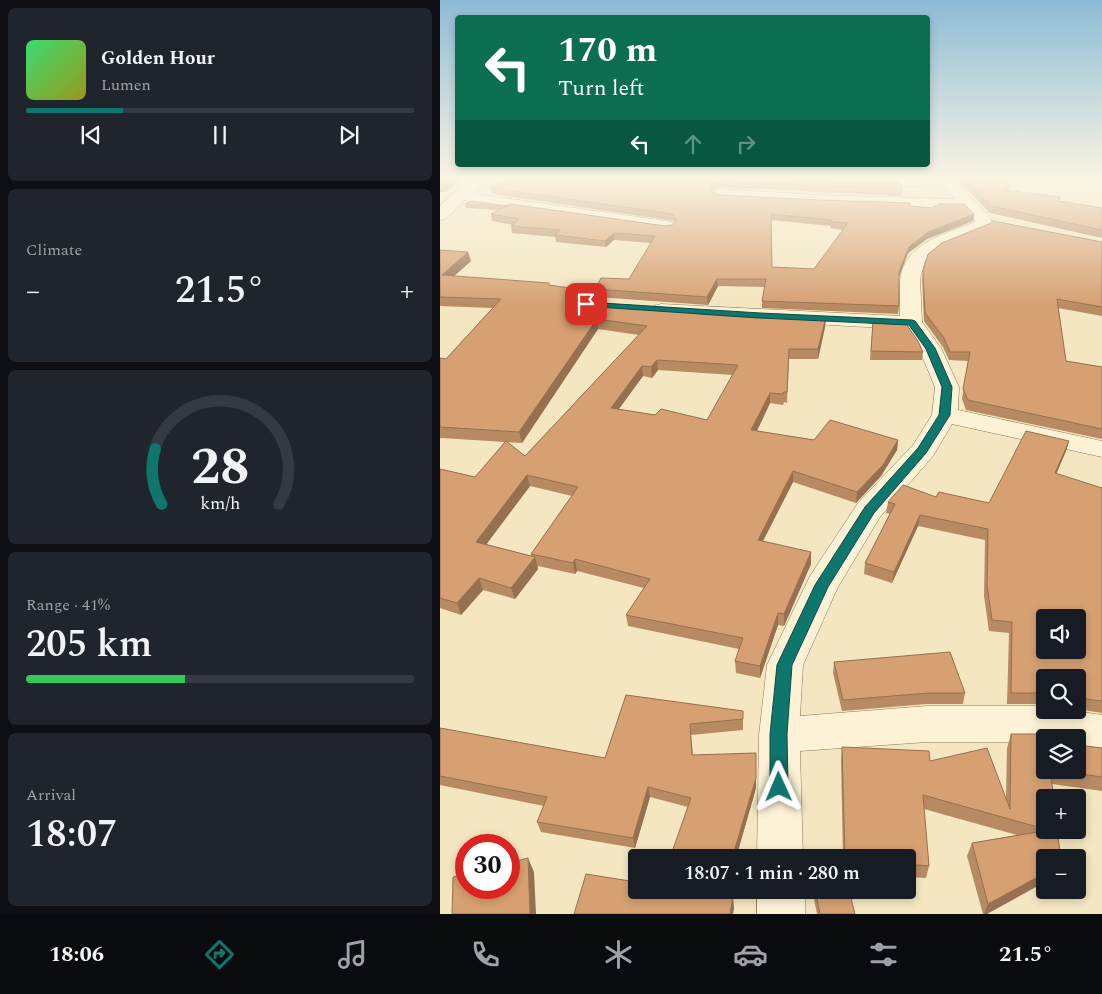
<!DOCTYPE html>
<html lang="en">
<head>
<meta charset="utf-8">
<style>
  :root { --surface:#171b24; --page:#20242c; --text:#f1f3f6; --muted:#9ea1a6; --line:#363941; --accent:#0f766e }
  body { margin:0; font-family:Spectral,serif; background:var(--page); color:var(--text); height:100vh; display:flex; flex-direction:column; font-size:19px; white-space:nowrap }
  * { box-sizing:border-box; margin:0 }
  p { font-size:16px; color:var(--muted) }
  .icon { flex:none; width:28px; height:28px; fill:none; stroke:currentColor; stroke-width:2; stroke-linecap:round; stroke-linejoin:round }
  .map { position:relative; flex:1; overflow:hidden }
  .sheet { display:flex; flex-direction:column; gap:8px; padding:8px; background:#0d0f14; width:440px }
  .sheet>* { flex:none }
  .guide { position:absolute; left:15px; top:15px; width:475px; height:152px; border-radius:5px; box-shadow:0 2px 8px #0003; background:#0b6e4f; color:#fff; overflow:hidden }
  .controls { position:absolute; left:596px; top:609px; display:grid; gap:10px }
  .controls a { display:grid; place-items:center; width:50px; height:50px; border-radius:5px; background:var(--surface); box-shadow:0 2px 8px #0003; font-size:25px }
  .speed { position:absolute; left:15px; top:834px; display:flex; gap:10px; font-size:25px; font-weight:700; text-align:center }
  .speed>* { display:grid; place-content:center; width:65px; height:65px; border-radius:50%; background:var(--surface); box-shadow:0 2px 8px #0003; line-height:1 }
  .speed .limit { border:8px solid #d22; background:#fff; color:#111 }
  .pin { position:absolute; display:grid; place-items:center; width:42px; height:42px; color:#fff; margin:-21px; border-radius:10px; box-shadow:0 2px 8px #0006 }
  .me { position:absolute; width:55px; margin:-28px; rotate:359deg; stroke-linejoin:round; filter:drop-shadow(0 0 4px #0008) }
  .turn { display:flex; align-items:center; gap:18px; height:105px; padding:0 20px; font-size:22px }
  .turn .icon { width:65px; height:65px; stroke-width:2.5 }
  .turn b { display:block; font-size:35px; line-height:42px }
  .lanes { display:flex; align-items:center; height:48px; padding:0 20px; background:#0003; justify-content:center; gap:25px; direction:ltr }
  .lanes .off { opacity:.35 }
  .big { font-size:38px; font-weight:600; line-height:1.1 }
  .sheet .tile { flex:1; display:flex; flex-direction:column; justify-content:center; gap:8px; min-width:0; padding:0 18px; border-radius:8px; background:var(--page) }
  .sheet .dial { align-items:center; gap:0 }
  .dial svg { height:130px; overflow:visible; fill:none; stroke:var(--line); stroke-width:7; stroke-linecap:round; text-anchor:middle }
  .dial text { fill:var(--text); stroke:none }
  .song { display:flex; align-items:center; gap:15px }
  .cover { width:60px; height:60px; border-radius:8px; background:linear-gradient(135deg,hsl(140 70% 55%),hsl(60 70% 35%)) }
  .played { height:5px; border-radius:2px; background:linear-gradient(90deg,var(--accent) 25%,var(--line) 25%) }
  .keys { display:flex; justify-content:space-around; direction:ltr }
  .heat { display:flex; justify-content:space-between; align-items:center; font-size:28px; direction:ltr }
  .charge { height:8px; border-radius:4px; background:linear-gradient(90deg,#34c759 41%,var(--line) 0) }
  .trip { position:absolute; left:188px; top:849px; width:288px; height:50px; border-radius:5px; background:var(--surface); box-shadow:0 2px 8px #0003; font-weight:600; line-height:50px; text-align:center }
  .menu { display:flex; height:80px; justify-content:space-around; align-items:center; background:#090b0e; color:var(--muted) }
  .menu .icon { width:35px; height:35px }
  .menu .on { color:var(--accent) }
  .menu b { font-size:22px; color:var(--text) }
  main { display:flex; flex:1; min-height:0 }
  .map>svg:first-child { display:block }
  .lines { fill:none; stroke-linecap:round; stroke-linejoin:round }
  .minor-casing { stroke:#8f7656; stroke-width:1 }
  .minor { fill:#fdf2d5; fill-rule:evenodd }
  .wall { fill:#b88a62; fill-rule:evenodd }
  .shaded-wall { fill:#967050 }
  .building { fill:#d6a072; stroke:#967050; fill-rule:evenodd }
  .route { fill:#0f766e; stroke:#0a4d48 }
</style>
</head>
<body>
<main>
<section class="sheet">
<div class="tile">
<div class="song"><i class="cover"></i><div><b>Golden Hour</b><p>Lumen</p></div></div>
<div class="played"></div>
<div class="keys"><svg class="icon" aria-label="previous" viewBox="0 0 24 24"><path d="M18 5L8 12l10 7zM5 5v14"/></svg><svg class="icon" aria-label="pause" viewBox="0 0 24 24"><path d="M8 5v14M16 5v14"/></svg><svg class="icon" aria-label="next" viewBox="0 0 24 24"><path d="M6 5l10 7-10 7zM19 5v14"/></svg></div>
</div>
<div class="tile"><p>Climate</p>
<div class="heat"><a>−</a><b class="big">21.5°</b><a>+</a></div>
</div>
<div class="tile dial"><svg viewBox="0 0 100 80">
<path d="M14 69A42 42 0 1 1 86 69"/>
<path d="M14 69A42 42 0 0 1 10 35" stroke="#0f766e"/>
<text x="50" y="56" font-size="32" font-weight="700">28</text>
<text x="50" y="72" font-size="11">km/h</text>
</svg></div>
<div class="tile"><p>Range · 41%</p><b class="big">205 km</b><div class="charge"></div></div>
<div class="tile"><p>Arrival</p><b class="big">18:07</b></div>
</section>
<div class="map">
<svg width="662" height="914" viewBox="0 0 662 914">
  <rect width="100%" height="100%" fill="#f3e6c0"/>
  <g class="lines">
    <g class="minor-casing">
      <path id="minor" d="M29,179L45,180L34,192L37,194L226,221L232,222L235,226L232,230L226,231L33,203L25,200L6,219L0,220V206Z
        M419,179H514L551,219L552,225L549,229L500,249L485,261L480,279L482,322L501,348L519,387L518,410L662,441V457L512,424L493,456L440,517L398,587L363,665L360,716L487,706H605V710H629L662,715V751L638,747V738H605V742H487L360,751L363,858H317L319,735L327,665L370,576L418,503L473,445L492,415L495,387L479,349L465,329L221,316L214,314L211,310L214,306L221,304L460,316C460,304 459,293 460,281C463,243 505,234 535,222V220L524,209L379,205L280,199L274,197L272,194L274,191L280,189L379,195L515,199L502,185L422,188L417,186L414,183Z
        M317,890H365V914H317Z"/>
    </g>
    <use href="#minor" class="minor"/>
  </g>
  <path class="wall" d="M0,179H22L5,192H0Z
    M68,179L389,180L397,183L463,189L462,196L280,187L272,190V191L273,192L280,195L471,206L534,214L533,221L487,239L468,253L459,277V306L458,314L322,308V301L325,287L278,286L268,305L157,297L155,289L189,279L211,243L174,240L166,247L116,242L115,237L72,233L71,226L73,225L52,221L51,214L59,210L26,208L25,204L67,206L225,226L232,225L234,222V221L52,194L51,188ZM331,220L391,226V228L403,230L374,269L332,267Z
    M517,179H564L569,186L568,191L619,201L662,208V238L550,213Z
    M662,242V316L618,308L626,361L662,367V439L526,410L522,399L528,361L509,360L503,347L484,321L482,279L483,271Z
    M0,250L31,261L14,276L109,285L138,298L137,300L144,302L259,315L318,318L386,317L385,327L378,359H349L347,403L344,402L343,405L330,403L317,431L374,440H458L457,450L441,476L416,503L353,482L323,541L371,564L344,626L338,625L320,678L296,673L295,661L299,649L188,626L186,615L204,588L137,571L135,574L98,566V569L75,599L43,590L21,615L0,608V469L35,477L65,442L1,438L0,439V358L6,359L53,308L0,306ZM158,329L199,335L85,456L66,442L82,443ZM218,370L293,375L267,420L215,415L179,409L203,376L212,378ZM90,486L132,496L91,554V556L46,544Z
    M433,321L483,352L482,360H430Z
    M629,441L626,451L616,474L662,488V713L638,709V678H605V704H567L569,633L549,631L544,596L545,540L478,526L452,583L424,574L425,563L450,514L446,513L448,502L496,497L549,503Z
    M394,662L525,693L523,704H487L402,711L393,673Z
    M186,695L303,711V730L251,735L253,755L316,753V788L296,858H233L232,852L248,807L210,797L195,848L101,832L97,822L104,806L0,785V728L165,758Z
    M571,734L605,770H638L662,748V791L612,784L605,798V830H617L547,914H543L527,856L532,843L577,835L484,809L489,866L486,878L466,877V858H403L401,761L402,747L490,761L566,798L567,748Z
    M373,890H409L415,914H377L373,894Z"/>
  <path class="shaded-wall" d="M12,179H22L5,192L4,185Z
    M280,181V187L272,190L270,195V189L272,184Z
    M534,214L533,221L487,239L468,253L458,279L459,272L469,247L488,232Z
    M174,233V240L166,247L165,241Z
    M28,252L31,261L5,284L2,275Z
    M277,279L278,286L268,305L267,297Z
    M137,289L138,298L134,305L133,296Z
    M386,317L385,327L378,359V349Z
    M157,319L158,329L82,443L79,432Z
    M217,360L218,370L212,378L211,367Z
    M202,366L203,376L172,418L171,408Z
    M330,393V403L312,441L311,430Z
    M458,440L457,450L441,476L416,503L417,492Z
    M629,441L626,451L612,484L615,473Z
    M353,471V482L318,551V540Z
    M87,475L90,486L40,553L36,542Z
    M480,515L478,526L452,583L454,572Z
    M371,552V564L344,626V614Z
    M95,557L98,569L75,599L71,588Z
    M135,559L137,571L135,574L133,563Z
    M39,578L43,590L21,615L17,603Z
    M338,613V625L320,678V666Z
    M316,753V788L296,858H292Z
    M208,787L210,797L195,848L193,838Z
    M88,858L94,872L96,914H90Z
    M605,873V882L547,914H544L548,904Z
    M293,896L294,909L293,914H290Z"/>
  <path class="building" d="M0,179H12L4,185H0Z
    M68,179H389L397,183L459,182L463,189L280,181L272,184L270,189L273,192L280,195L379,200L470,203L471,206L492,208L499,204H524L534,214L488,232L469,247L459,272V306L322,301L326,279H277L267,297L155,289L161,278L189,279L215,236L174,233L165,241L115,235L120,230L71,226L79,219L51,214L70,204L225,226L232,225L236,220L233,214L51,188ZM331,214L392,220L391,222L408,223L374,269L332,267Z
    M524,179H564L569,186L564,190L620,197L619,201L662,208V230L551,206Z
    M31,201L69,206L25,204Z
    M553,221L662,242V307L617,299L626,361L662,367V429L528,400L523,389L530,352H510L504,338L485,313L483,271L488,254L502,243L551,223Z
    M0,250L28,252L2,275L109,283V285L137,289L133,296L137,300L144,302L259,310L257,314L318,318L319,314L386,317L378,349H349L347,392H344L343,394L330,393L311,430L374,440L390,420L458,440L443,465L417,492L353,471L318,540L371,552L344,614L338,613L320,666L295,661L303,638L186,615L210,579L135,559L133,563L91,554L138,487L87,475L36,542L95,557L71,588L39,578L17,603L0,598V469L35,477L66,441L85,456L207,326L157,319L79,432L0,427V358L6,359L61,299L0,297ZM217,360L298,365L267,420L221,409L215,415L171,408L202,366L211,367Z
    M433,321L465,322L478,341L483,352L431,351Z
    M586,431L629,441L615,473L662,488V701L638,698V678H605V693H571L572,622L552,620L547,585L548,529L480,515L454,572L425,563L455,504L448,502L463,485L496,497L499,492L549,503ZM605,618H638V650H605Z
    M510,652L525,693H489L403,700L394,662Z
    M186,695L303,711V719L250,724L252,755L316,753V778L292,858H250L232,852L251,798L208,787L193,838L97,822L107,797L0,776V728L165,758Z
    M571,734H629L630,738H605V770H610L614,798H605V829L483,795L489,866L466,864V858H405L402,747L489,751L490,761L547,748L570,809Z
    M638,745L662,748V777L615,770H638Z
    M610,830H617L621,858H605V873L548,904L532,843Z
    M88,858L90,914H12L13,877L26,874V888H69V863Z
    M146,874L196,882V890H253L293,896L290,914H134Z
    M375,890H409L415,914H380Z"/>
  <linearGradient id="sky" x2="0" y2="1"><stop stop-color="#8dbbd6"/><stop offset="0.58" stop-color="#faf4e3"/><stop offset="1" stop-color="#faf4e3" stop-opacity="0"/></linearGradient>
  <rect width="662" height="307" fill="url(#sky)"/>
  <path class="route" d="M146,302L320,313L472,320L475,321L495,348L512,387L510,415L486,453L434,513L388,587L352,665L347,734L348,787L345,793L339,796L333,793L330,787V734L337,665L375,585L425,507L478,448L499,415L502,387L486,349L469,325L320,318L143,306L142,304Z"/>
</svg>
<div class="controls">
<a><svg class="icon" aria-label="sound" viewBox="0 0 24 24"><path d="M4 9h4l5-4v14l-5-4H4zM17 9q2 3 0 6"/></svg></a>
<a><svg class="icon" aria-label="search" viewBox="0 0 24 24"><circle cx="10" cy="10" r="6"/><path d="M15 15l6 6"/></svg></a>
<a><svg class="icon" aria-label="layers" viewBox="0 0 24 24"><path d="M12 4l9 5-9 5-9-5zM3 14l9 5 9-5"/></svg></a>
<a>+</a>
<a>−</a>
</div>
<div class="speed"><div class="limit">30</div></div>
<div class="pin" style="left:146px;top:304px;background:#d93025"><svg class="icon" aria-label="arrive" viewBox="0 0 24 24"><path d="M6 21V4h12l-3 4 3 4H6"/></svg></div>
<svg class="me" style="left:339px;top:787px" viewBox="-20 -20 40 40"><path d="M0-17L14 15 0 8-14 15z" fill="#0f766e" stroke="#fff" stroke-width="4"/></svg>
<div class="trip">18:07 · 1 min · 280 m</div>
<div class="guide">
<div class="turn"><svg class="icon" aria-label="left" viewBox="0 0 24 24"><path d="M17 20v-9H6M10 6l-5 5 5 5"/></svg><div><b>170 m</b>Turn left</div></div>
<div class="lanes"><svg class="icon" aria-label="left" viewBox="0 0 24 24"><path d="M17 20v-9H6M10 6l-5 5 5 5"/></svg><svg class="icon off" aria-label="ahead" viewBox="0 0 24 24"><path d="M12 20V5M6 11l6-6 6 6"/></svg><svg class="icon off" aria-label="right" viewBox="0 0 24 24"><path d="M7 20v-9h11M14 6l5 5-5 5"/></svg></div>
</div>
</div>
</main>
<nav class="menu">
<b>18:06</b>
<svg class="icon on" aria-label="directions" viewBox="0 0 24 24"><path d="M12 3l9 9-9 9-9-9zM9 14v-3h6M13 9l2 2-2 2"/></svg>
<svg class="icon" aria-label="music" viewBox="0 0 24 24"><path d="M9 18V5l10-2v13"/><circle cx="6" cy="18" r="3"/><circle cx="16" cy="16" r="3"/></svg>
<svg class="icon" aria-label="phone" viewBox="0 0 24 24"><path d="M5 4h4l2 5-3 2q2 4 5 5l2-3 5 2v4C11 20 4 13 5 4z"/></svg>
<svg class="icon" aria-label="climate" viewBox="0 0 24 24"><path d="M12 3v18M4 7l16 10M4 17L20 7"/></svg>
<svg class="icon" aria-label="car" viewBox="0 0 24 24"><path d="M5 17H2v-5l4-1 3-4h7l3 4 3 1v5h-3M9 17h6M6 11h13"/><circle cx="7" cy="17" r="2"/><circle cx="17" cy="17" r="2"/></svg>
<svg class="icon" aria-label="filters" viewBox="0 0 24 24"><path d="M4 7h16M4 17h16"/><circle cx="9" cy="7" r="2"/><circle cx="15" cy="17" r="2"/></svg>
<b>21.5°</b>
</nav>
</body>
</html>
